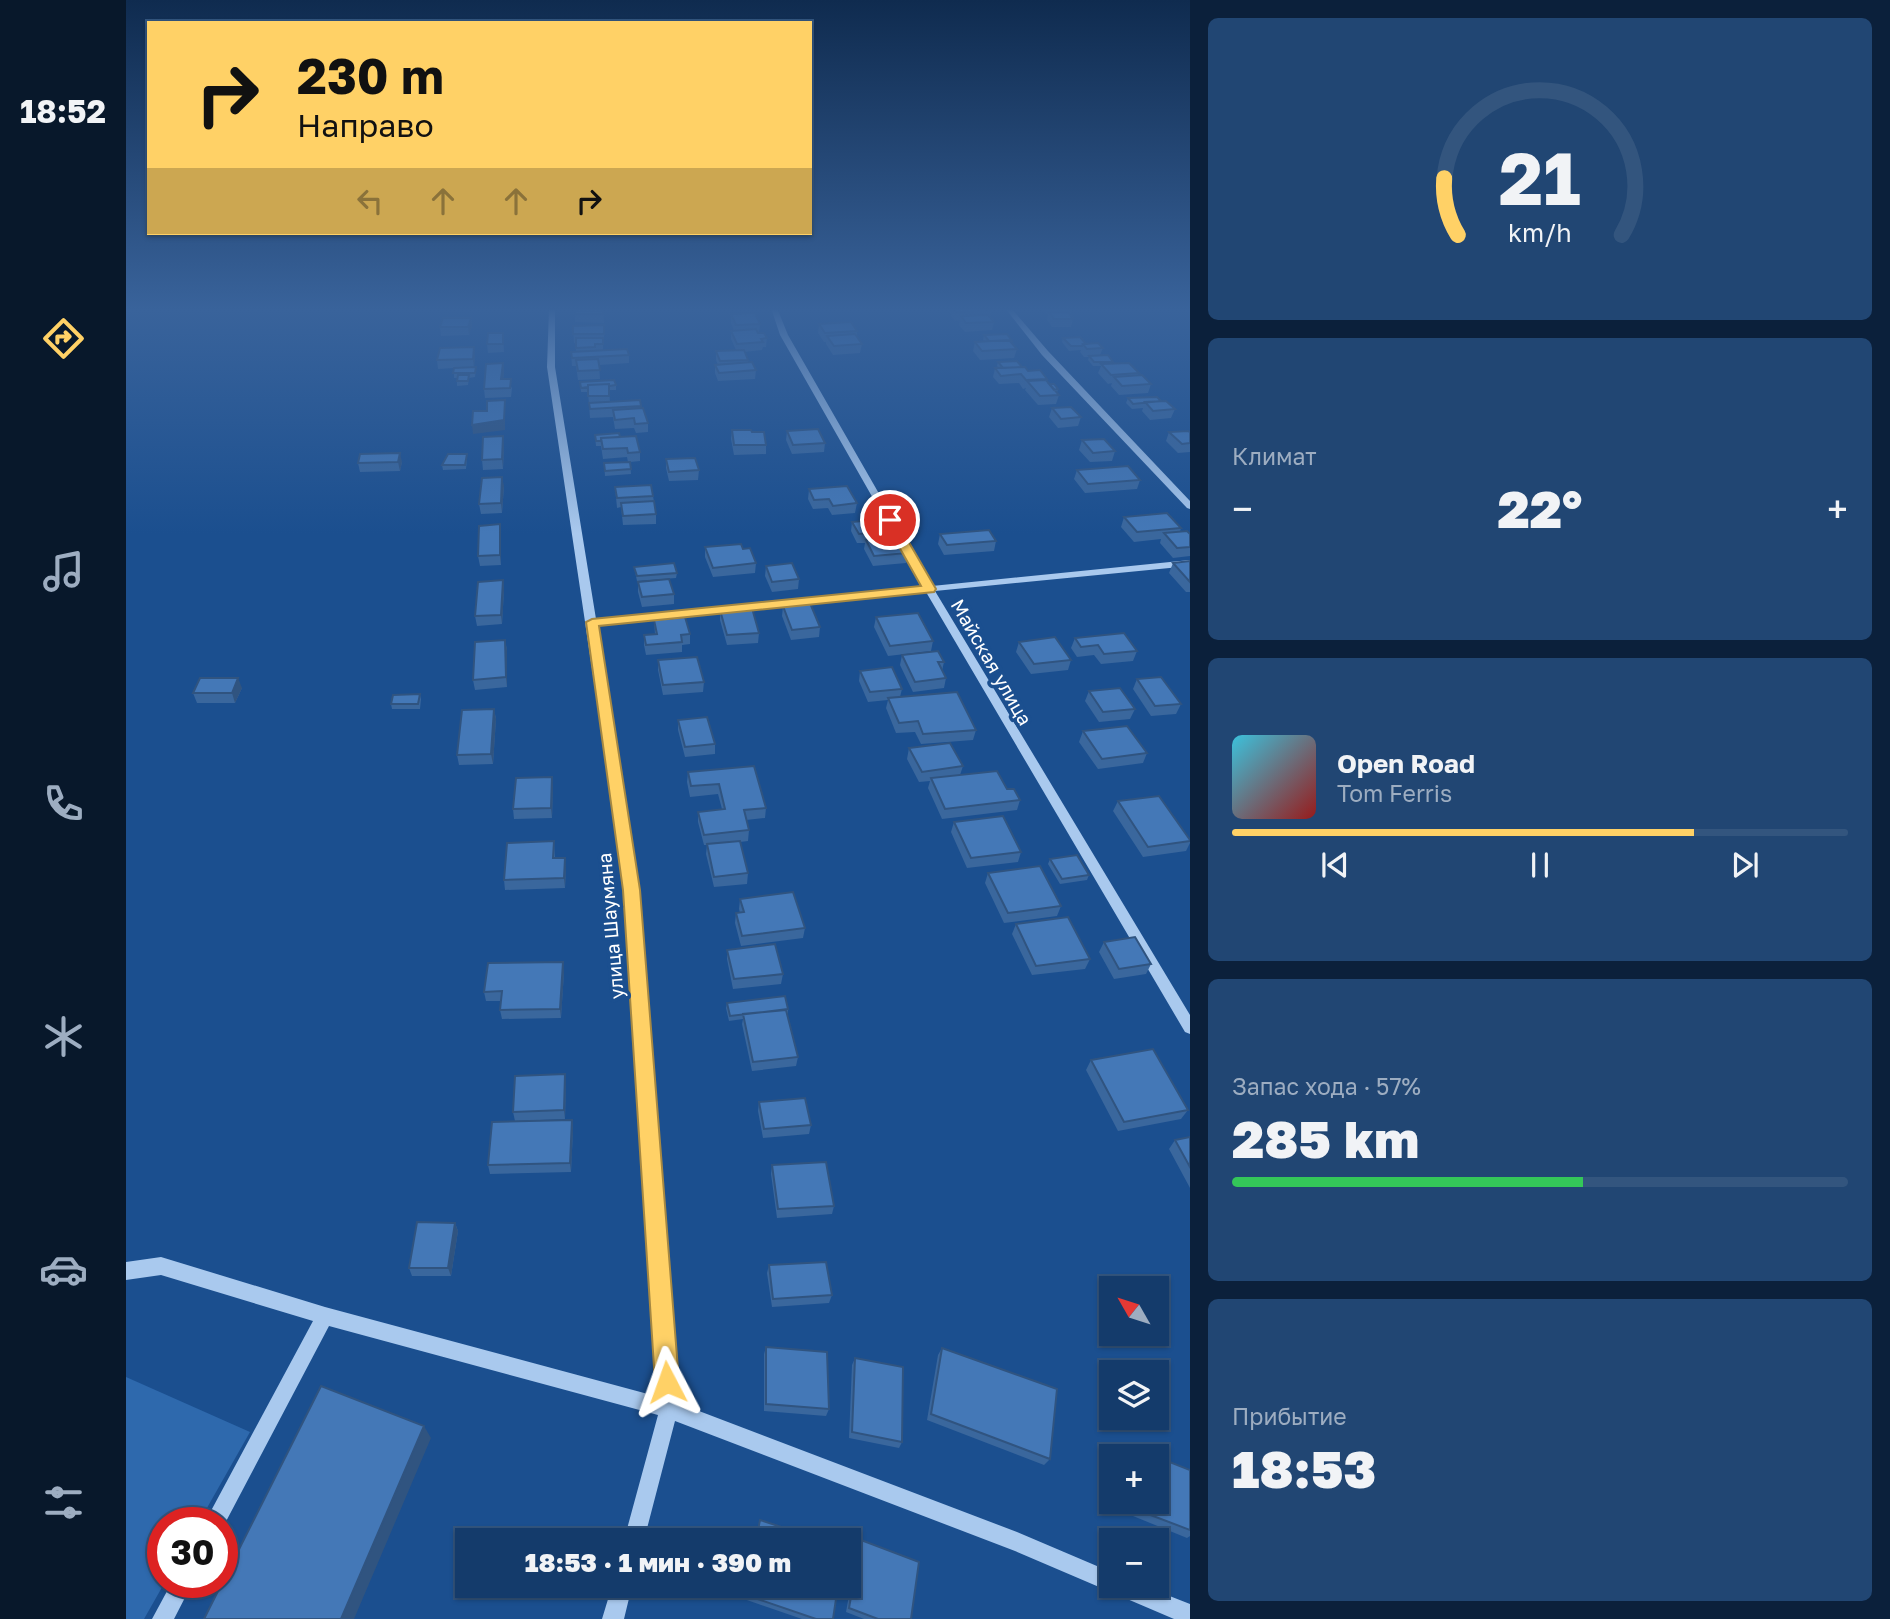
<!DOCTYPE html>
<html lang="ru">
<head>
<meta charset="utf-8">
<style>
  :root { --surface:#143b6b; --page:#214673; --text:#f1f3f6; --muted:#9dadc1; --line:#33557e; --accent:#ffd166 }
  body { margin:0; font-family:"Golos Text",sans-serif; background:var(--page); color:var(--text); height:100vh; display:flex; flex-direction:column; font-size:26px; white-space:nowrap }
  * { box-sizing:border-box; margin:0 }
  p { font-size:23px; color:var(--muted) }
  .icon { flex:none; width:38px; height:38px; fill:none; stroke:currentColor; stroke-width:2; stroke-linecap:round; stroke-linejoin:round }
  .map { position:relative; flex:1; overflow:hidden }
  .details { display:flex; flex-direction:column; gap:18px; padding:18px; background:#0b203b; width:700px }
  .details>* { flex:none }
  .top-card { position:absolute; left:21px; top:21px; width:665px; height:214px; border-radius:0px; box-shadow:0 2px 5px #0004,0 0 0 2px var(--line); background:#ffd166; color:#111; overflow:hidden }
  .needle { width:46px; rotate:309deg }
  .controls { position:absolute; left:973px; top:1276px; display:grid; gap:14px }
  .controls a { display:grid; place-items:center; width:70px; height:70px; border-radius:0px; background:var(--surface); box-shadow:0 2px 5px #0004,0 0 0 2px var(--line); font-size:35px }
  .speed { position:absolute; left:21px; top:1507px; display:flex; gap:14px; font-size:35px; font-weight:700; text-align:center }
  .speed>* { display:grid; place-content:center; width:91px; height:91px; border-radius:50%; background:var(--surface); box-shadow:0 2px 5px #0004,0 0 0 2px var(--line); line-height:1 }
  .speed .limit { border:10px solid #d22; background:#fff; color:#111 }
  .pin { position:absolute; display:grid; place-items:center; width:60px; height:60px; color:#fff; margin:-30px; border:4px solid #fff; border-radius:50%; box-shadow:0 2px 7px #0007 }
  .me { position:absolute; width:77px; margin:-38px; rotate:356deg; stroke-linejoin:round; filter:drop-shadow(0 0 5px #0008) }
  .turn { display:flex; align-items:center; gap:24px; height:147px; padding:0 35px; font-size:32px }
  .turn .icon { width:91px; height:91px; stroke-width:2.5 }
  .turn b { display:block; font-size:49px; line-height:60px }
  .lanes { display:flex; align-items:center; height:66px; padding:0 35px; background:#0003; justify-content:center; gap:35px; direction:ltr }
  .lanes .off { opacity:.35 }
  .big { font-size:52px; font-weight:800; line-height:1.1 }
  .details .card { flex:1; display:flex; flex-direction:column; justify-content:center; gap:10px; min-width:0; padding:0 24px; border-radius:10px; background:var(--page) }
  .details .dial { align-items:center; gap:0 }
  .dial svg { height:182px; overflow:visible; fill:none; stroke:var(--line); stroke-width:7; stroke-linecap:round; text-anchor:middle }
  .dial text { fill:var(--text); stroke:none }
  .song { display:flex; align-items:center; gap:21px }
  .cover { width:84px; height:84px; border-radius:10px; background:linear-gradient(135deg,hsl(190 70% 55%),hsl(0 70% 35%)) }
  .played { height:7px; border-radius:4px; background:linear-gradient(90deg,var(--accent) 75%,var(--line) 75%) }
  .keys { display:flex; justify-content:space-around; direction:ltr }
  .heat { display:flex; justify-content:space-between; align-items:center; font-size:38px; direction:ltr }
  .charge { height:10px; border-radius:5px; background:linear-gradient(90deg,#34c759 57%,var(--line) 0) }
  .trip { position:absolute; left:329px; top:1528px; width:406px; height:70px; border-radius:0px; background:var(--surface); box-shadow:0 2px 5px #0004,0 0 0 2px var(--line); font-weight:800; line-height:70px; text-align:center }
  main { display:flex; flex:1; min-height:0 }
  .tab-bar { display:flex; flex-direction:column; width:126px; justify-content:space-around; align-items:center; background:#08182b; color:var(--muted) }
  .tab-bar .icon { width:49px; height:49px }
  .tab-bar .selected { color:var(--accent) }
  .tab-bar b { font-size:32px; color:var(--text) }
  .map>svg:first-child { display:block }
  .green { fill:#2e69ad }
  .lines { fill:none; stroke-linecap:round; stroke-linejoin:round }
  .minor { fill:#a9c9ee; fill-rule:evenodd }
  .wall { fill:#3a679d }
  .shaded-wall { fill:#305480 }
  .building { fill:#4478b7; stroke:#305480; stroke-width:2 }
  .route { fill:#ffd166; stroke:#a68842; stroke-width:2 }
  .labels { text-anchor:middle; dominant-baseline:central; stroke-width:7; stroke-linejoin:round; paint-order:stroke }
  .street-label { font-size:19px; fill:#fff; stroke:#1b4f8f }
</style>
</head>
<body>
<main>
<nav class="tab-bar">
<b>18:52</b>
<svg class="icon selected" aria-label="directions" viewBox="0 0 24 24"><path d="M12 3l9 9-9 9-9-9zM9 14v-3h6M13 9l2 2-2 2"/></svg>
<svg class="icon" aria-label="music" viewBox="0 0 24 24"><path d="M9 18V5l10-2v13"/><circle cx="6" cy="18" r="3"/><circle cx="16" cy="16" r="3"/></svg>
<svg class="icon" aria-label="phone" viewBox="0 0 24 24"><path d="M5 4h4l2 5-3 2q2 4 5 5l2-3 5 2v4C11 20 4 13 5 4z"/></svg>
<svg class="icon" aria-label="climate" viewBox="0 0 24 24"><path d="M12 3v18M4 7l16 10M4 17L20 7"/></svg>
<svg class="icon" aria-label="car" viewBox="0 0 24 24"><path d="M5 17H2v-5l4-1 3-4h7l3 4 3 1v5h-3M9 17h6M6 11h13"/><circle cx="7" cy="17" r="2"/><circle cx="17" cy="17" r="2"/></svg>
<svg class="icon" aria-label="filters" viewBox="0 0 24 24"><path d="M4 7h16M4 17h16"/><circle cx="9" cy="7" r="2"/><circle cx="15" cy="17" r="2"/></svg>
</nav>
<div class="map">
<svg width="1064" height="1619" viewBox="0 0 1064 1619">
  <rect width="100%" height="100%" fill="#1b4f8f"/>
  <path class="green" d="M0,1377L124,1432L73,1522H37V1582H39L18,1619H0Z"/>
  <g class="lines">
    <path class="minor" d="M423,308H429V367L470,619L797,586L654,335L645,308H651L662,335L806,586L1064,560V566L809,591L1064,1015V1034L1059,1032L800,592L471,625L513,890L552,1403L891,1532L985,1572V1586H1018L1064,1604V1619H1048L889,1551L549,1421L518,1540H498L532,1415L203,1326L96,1529V1522H79L187,1321L35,1275L0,1280V1262L35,1257L199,1307L533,1397L499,890L421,367Z
      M879,308H885L922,351L1064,501V509L1061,508L916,355Z
      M46,1582H67L48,1619H26Z
      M486,1586H506L498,1619H476Z"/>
  </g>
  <path class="wall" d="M446,308H477L478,323L449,322V314H447Z
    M825,308H863L865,311L864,318L868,322L866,330L839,332L833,325L834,320L829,321L824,314Z
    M916,308H947L945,314H944L947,319L945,327H926L921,320L922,315Z
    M605,314L634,324L633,333L641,338L640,347H637L636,350L618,352L622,360V363L630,370L629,379L592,381L589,373V365H592L590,360V351L610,350L605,339V331H608L605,323Z
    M345,318L346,326L343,335L315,336L314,327Z
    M693,324L731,331V337L736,344L734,353L707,355L700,344V342H698L692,333Z
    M478,325V342H477V350L503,355V363L473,365L474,379L452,380L450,366H446L445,352L450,351V343H448L447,326Z
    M377,333L378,352L362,353L361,344Z
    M858,335L886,341L885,343L891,349L888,358L854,360L847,351L849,342H859L857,340Z
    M937,338L977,348L974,355L987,362V364L1013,373L1012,375L1025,384L1022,393L993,395L985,386L986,383L982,384L972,373L975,366H967L962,360L963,357H958L954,352L955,350L943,351L936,342Z
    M349,356L348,367H350L349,377L343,378L342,385L331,386V378H328V368L312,369L311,360Z
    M872,362L896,367L902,371L921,379V381L923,384L932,389L931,393L933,395L930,404L912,405L899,390L900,388L897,389L893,383L873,384L867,377L869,368H873L871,366Z
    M377,363L378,372L377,379L386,388L385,397L359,398L358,389Z
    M454,382L490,385V390H483L484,402L514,400L515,408L522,423V432L510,433L508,428L489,429L487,417L464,418L462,392H455Z
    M1002,398L1035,401L1049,409L1045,418L1024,420L1016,411L1017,408L1006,409L1000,403Z
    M926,408L955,417L952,426L932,428L923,417Z
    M606,430L626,432L640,445V454L608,455L605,439Z
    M661,431L699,443L698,452L666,454L660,440Z
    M1043,432H1064V452L1052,453L1040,441Z
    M469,435L494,437L514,452V461L504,462L505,474L479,476L478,463L502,462L501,457L477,459L475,446H470Z
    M956,440L989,451L986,461L964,462L953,450Z
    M378,445L377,469L357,470L356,460Z
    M234,454L276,462L274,471L234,472L232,463Z
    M341,459L340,469L317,470L316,465Z
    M540,459L573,470L572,480L543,481L540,468Z
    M951,470L1014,480L1011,489L959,493L948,479Z
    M378,486L376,513L355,514L353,504Z
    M489,487L527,496L530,514V524L497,525L495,507L491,508Z
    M683,489L731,503L729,513L706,515L702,508L687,509L682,499Z
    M998,517L1055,528L1054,532L1064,534V556L1047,558L1034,543L1035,539L1008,542L995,527Z
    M726,522L763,531L761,538L782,553L780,563L747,566L738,549L739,543H731L725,531Z
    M374,524L375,565L354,566L352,556Z
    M814,534L870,541L868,551L818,555L812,544Z
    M579,547L617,549L630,563L629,573L587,577L579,557Z
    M1064,561V592H1060L1043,573L1047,563Z
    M640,566L673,579L672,589L646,592L639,576Z
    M508,567L551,573L550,578L511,581Z
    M377,580L378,590L376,624L351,626L349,616Z
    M512,582L548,594V604L516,607L512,592Z
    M657,606L694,627L693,637L665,640L656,616Z
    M594,610L633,633L632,643L601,645L594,620Z
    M750,617L807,641L805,651L762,656L748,627Z
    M528,620L564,634V644L556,645V652L520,655L518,645V635L529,634Z
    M949,638L1011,651L1007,661L975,664L968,655L951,657L945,648Z
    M379,640L381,650V687L349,690L347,680Z
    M893,642L945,660L942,670L905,674L890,652Z
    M776,655L818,662L816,671L820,678L818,688L787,692L774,665Z
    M532,660L578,682L577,692L537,695L532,670Z
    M734,671L776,689L774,697L850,730L847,740L795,744L789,732L770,733L760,708L762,700L742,702L733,681Z
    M1011,679L1055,704L1050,714L1025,716L1007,689Z
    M116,688L109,703H71L67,693Z
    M963,691L1009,709L1004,719L973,722L959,701Z
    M294,694L295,699L294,709H266L265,704Z
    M368,709L370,719L367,764L333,765L331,755Z
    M552,720L589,744V754L559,757L552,730Z
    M957,731L1021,753L1017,763L972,769L953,742Z
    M783,748L837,766L834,775L881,789L894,800L891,810L816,819L802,788L804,781L793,782L781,759Z
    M628,766L640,808L639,818L620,820L623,830L622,841L614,842L622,873L621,884L588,887L580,854L581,845H578L572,822V812L596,809L592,794L564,797L561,782L562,772Z
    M427,787L426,818L388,819L387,809Z
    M992,801L1064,840V843L1060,851L1017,857L987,811Z
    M828,822L895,852L892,862L841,868L825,832Z
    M428,841L429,858L440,868L439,888L379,890L378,880Z
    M924,859L963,875L961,880L934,884L922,864Z
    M862,873L935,906L931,916L878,923L859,883Z
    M614,899L679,928L677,938L615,946L609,923L610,913H614L613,909Z
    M890,924L964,959L959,969L906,975L886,934Z
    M978,942L1025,964L1020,974L988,979L973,952Z
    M601,950L657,974L655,984L607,989L601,959Z
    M438,972L435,1018L376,1019L374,1010L375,1001H360L358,992Z
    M601,1003L662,1009V1014H661L672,1057L670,1066L626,1071L616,1024L617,1019L603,1021L600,1008Z
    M965,1060L1062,1110L1055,1119L992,1131L960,1070Z
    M440,1083L439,1119L389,1121L387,1112Z
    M633,1102L685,1125L683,1134L637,1138L632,1111Z
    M446,1120L447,1130L445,1172L364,1174L362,1165Z
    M1064,1137V1188L1043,1149L1049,1140Z
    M646,1165L708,1206L706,1214L651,1218L645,1174Z
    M329,1223L332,1231L325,1276H286L283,1268Z
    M643,1265L706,1295L703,1303L646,1307L641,1273Z
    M640,1347L703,1409L700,1416L638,1411V1354Z
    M816,1348L924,1459L918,1465L801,1420L812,1355Z
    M729,1358L776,1442L773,1448L723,1438L726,1365Z
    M1064,1470V1536L1061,1538L1007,1516V1502H1031Z
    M735,1540L785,1619H738L720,1612L732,1545Z
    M621,1586H712L707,1619H676L618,1599Z"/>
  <path class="shaded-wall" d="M345,318L346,326L343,335L342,327Z
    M348,347L349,356L348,368L347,359Z
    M377,363L378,372L376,388L375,379Z
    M379,400V430L347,434L346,425Z
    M377,436L378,445L377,469L376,459Z
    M274,453L276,462L274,471L272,462Z
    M376,477L378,486L376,513L375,503Z
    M374,524L375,534V565L374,555Z
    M377,580L378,590L376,624L375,615Z
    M379,640L381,650V687L380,677Z
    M112,678L116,688L109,703L106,693Z
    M368,709L370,719L367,764L365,754Z
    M426,777L427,787L426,818L425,808Z
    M439,858L440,868L439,888L438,878Z
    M437,962L438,972L435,1018L434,1009Z
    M439,1074L440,1083L439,1119L438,1110Z
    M446,1120L447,1130L445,1172L444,1163Z
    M329,1223L332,1231L325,1276L322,1268Z
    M298,1426L305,1438L228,1619H215Z"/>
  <path class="building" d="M448,308H477V314H449Z
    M827,308H863L865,311L830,312Z
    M923,312H942L947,319H928Z
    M629,313L634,324L610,325L605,314Z
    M862,315L868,322L840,323L835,316Z
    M317,318H345L342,327H314Z
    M725,322L731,331L699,333L693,324Z
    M478,325V334H447V326Z
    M630,329L632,333H638L641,338L635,339L637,342L611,344L605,331Z
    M362,333H377V344H361Z
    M729,334L736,344L708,346L701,336Z
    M881,334L886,341H863L858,335Z
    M954,337L960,344H957L956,346H945L937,338Z
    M450,338H477V344H469V347L450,348Z
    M883,340L891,349L856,351L849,342Z
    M972,343L977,348L961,349L957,344Z
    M348,347L347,359L311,360L314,348Z
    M501,349L503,355L446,358L445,352Z
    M618,350L622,360L594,361L590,351Z
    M982,355L987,362H968L963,356Z
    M472,359L474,370L452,371L450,360Z
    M891,361L896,367L877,368L872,362Z
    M626,362L630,370L593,373L589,365Z
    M377,363L375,379H385L384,388L358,389L360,364Z
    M1003,363L1013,373L985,375L975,364Z
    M350,367L349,373H327L328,368Z
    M899,367L902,371L914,370L921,379L900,380L895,374L875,376L869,368Z
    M332,375H343L342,381H331Z
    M1016,375L1025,384L996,386L988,377Z
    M488,380L490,385L483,386V384L462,385V387L455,388L454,382Z
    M920,380L933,395L914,396L901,381Z
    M483,384V396H462V385Z
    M923,384H928L932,389L928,390Z
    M1031,397L1035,401L1007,404L1002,398Z
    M379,400L378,420L346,425L347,411H361V401Z
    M514,400L515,406L464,409L463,403Z
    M1040,401L1049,409L1027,411L1019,402Z
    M945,407L955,417L935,419L926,408Z
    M517,408L522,423L509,424L508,418L489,420L487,410Z
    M692,429L699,443L667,445L661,431Z
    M606,430H625L626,432H638L640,445H608Z
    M1062,431L1064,432V443L1056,444L1043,432Z
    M493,433L494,437L475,438V441H470L469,435Z
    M377,436L376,459L356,460L357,437Z
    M510,436L514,452L502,453L501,448L477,449L475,438Z
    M978,439L989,451L967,453L956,440Z
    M274,453L272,462L232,463L234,454Z
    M322,454H341L339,465H316Z
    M569,458L573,470L543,472L540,459Z
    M504,462L505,469L479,471L478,463Z
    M1002,466L1014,480L962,484L951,470Z
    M376,477L375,503L353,504L356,478Z
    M525,485L527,496L491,498L489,487Z
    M721,486L731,503L707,506L703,499L688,500L683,489Z
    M528,501L530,514L497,516L495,503Z
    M1041,513L1055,528L1011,532L998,517Z
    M756,519L763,531L733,534L726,522Z
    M374,524V555L352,556L353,526Z
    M863,530L870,541L821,545L814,534Z
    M1061,531L1064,534V547L1051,548L1038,533Z
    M772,537L782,553L748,556L740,540Z
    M615,544L617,549L624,548L630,563L587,568L579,547Z
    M1064,561V582L1047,563Z
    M548,563L551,573L511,576L508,567Z
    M666,563L673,579L646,582L640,566Z
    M543,579L548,594L516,597L512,582Z
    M377,580L375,615L349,616L352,582Z
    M684,603L694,627L666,630L657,606Z
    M626,608L633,633L601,635L594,610Z
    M792,613L807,641L764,646L750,617Z
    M559,617L564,634L555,635L556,642L520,645L518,635L531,634L528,620Z
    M998,633L1011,651L978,654L972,645L955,647L949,638Z
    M929,637L945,660L908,664L893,642Z
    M379,640L380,677L347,680L349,642Z
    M812,651L818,662H812L820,678L789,682L776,655Z
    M571,657L578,682L537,685L532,660Z
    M766,667L776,689L744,692L734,671Z
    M1035,677L1055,704L1029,706L1011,679Z
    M74,678H112L106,693H67Z
    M994,688L1009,709L977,712L963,691Z
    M831,692L850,730L797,734L792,721L773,723L762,698Z
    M294,694L292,704H265L267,695Z
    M368,709L365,754L331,755L336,710Z
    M581,717L589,744L559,747L552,720Z
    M1001,726L1021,753L976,759L957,731Z
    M824,743L837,766L796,772L783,748Z
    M628,766L640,808L618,810L623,830L578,835L572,812L599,809L593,784L565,786L562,772Z
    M871,771L881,789H888L894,800L819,809L805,778Z
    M426,777L425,808L387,809L390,778Z
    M1033,796L1064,840V841L1022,847L992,801Z
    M877,816L895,852L845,858L828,822Z
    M428,841L427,858H439L438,878L378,880L381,843Z
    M614,841L622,873L588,877L581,844Z
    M951,855L963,875L936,879L924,859Z
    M914,866L935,906L882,913L862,873Z
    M667,892L679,928L616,936L610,913L618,912L614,899Z
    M942,917L964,959L910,966L890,924Z
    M1009,937L1025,964L993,969L978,942Z
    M649,944L657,974L608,979L601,950Z
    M437,962L434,1009L374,1010L376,991L358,992L362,963Z
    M659,996L662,1009L604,1016L601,1003Z
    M660,1010L672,1057L627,1062L617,1014Z
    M1027,1049L1062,1110L998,1122L965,1060Z
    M439,1074L438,1110L387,1112L389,1076Z
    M679,1098L685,1125L638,1129L633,1102Z
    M446,1120L444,1163L362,1165L366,1122Z
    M1064,1137V1167L1049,1140Z
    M700,1162L708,1206L652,1209L646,1165Z
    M291,1222L329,1223L322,1268H283Z
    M700,1262L706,1295L647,1299L643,1265Z
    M640,1347L701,1352L703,1409L640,1404Z
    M816,1348L931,1389L924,1459L805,1414Z
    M729,1358L777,1367L776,1442L726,1432Z
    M195,1386L298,1426L215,1619H78Z
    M1017,1452L1027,1456H1017Z
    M1031,1457L1064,1470V1530L1014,1511L1015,1502H1031Z
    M634,1520L695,1540H630Z
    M735,1540L793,1562L785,1619H752L723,1608Z
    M622,1586H712L707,1619H690L620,1595Z"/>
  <linearGradient id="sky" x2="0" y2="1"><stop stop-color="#0f2b4f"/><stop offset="0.58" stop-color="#39639b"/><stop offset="1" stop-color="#39639b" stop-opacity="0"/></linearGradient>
  <rect width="1064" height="534" fill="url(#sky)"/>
  <path class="route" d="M764,516L770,520L810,589L808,592L473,626L514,890L553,1382L549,1390L541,1394L532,1390L529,1382L497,890L460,622L466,619L795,586L758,520Z"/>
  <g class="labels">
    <g class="street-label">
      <text transform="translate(866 662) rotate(60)">Майская улица</text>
      <text transform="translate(484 926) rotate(-95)">улица Шаумяна</text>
    </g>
  </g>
</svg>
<div class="controls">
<a><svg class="needle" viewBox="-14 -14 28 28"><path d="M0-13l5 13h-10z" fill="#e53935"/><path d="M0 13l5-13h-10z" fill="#9dadc1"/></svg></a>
<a><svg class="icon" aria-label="layers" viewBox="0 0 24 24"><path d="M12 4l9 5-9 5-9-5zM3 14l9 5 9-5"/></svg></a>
<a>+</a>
<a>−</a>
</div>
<div class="speed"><div class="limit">30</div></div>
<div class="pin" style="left:764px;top:520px;background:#d93025"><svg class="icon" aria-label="arrive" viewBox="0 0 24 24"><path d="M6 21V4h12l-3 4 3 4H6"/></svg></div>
<svg class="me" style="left:541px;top:1382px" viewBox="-20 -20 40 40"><path d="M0-17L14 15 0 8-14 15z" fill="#ffd166" stroke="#fff" stroke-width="4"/></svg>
<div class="trip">18:53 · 1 мин · 390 m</div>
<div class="top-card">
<div class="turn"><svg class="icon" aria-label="right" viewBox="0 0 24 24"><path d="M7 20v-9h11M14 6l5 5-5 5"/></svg><div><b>230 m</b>Направо</div></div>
<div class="lanes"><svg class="icon off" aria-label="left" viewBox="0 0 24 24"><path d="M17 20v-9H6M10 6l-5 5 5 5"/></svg><svg class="icon off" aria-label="ahead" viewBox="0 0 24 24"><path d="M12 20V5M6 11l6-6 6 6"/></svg><svg class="icon off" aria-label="ahead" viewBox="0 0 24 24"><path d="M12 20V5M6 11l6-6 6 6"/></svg><svg class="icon" aria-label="right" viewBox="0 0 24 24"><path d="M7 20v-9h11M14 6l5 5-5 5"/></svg></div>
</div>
</div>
<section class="details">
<div class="card dial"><svg viewBox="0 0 100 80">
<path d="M14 69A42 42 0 1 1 86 69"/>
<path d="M14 69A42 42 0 0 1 8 44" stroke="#ffd166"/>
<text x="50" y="56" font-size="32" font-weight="700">21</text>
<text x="50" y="72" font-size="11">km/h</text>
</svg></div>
<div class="card"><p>Климат</p>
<div class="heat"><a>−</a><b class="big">22°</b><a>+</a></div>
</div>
<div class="card">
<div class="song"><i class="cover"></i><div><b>Open Road</b><p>Tom Ferris</p></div></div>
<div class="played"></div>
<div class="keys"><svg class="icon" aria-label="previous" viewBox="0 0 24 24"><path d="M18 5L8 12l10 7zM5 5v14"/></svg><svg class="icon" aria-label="pause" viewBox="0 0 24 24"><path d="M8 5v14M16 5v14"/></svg><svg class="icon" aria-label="next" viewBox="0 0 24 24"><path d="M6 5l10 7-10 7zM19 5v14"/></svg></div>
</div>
<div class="card"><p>Запас хода · 57%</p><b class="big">285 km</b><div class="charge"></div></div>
<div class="card"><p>Прибытие</p><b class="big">18:53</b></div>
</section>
</main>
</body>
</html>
